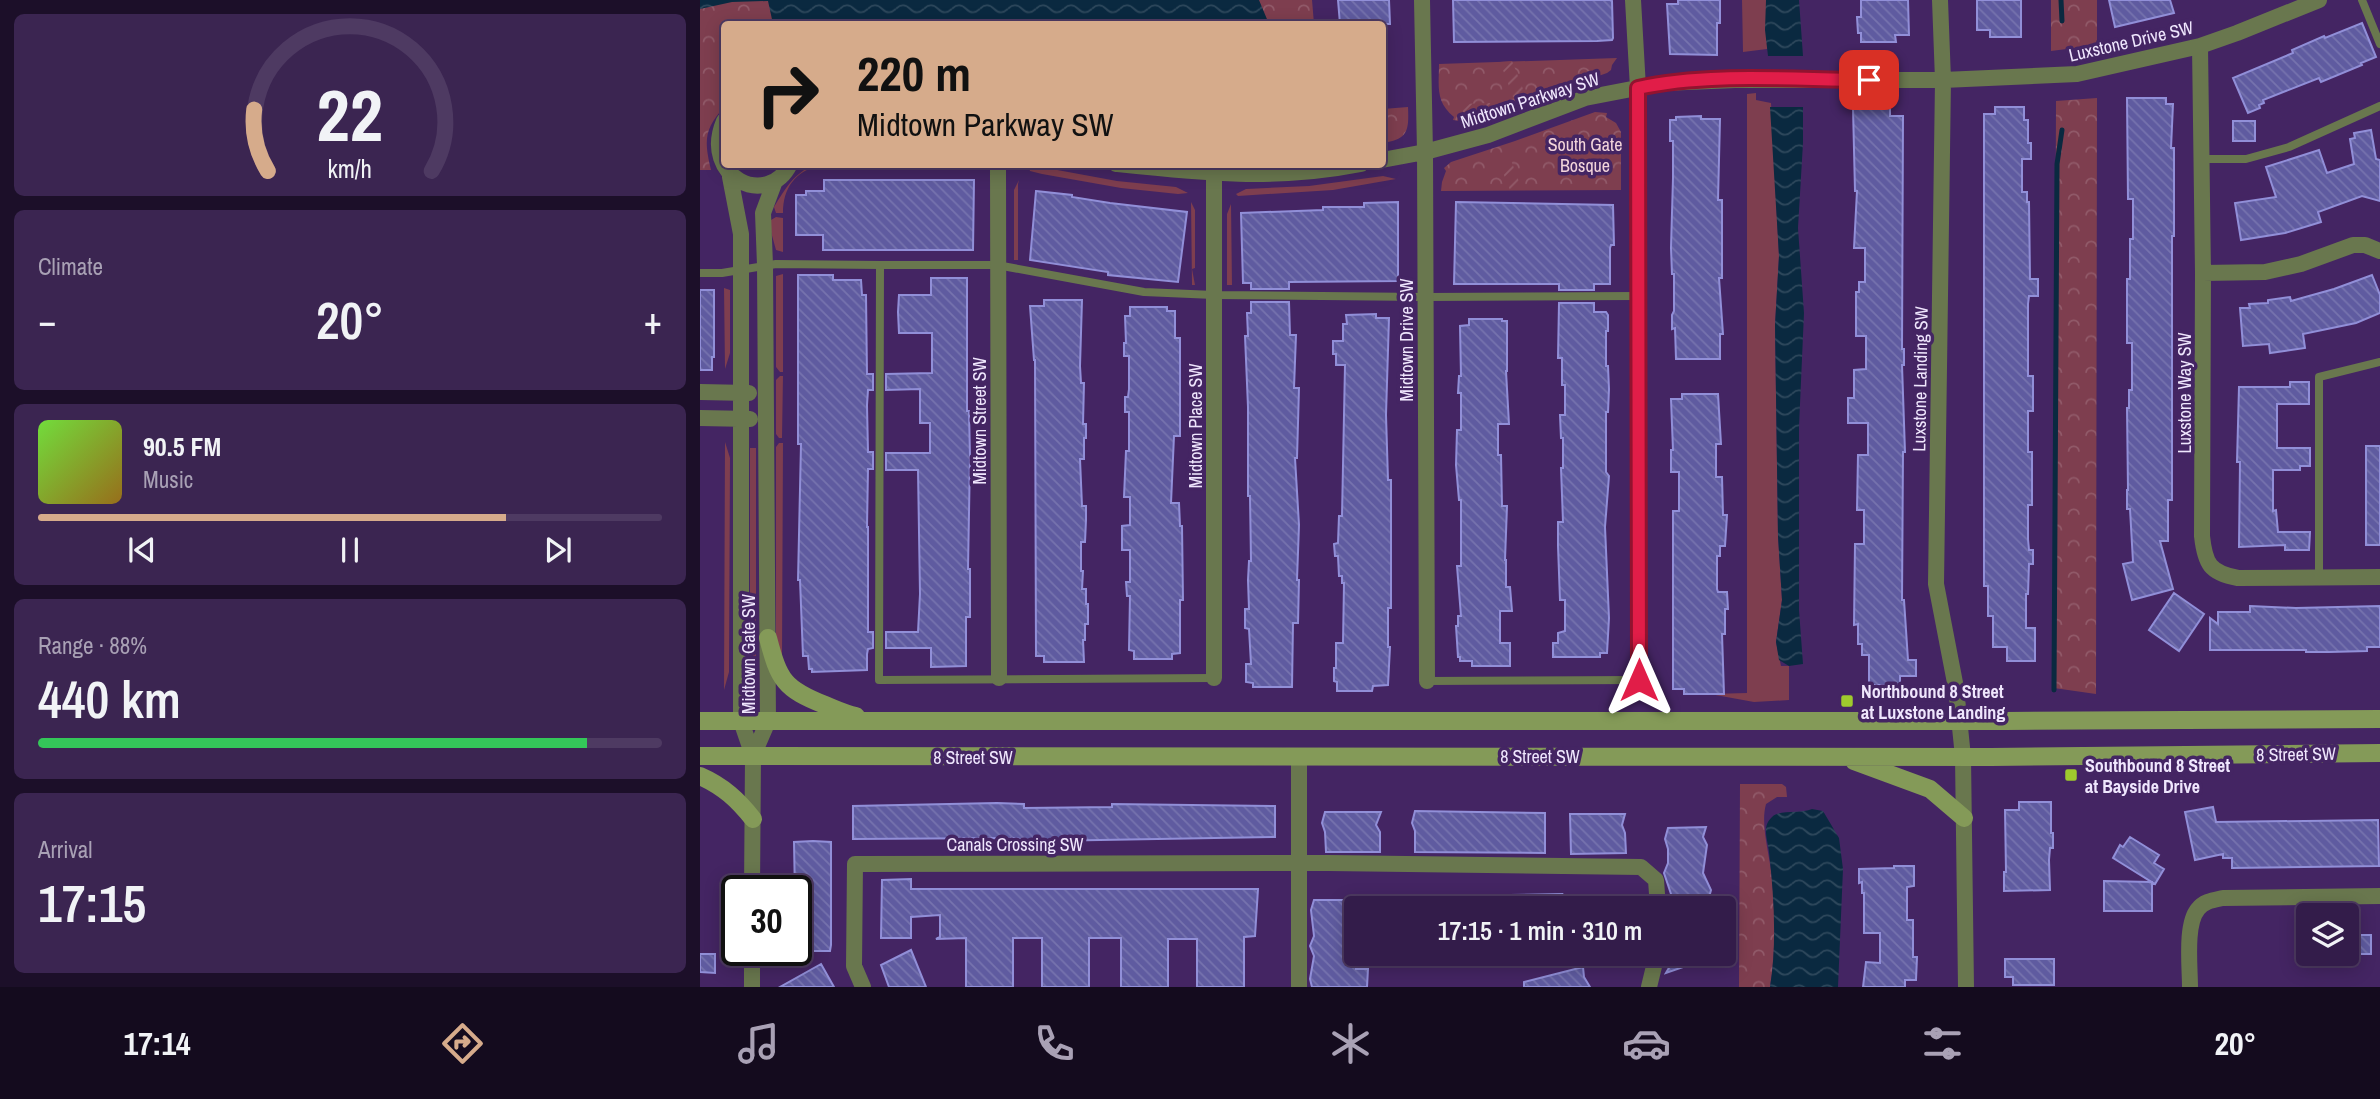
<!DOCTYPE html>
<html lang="en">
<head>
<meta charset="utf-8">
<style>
  :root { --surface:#331c4a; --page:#3b2551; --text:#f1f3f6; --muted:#a9a1b5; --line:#4e3a62; --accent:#d6ab8b }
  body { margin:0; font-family:"Archivo Narrow",sans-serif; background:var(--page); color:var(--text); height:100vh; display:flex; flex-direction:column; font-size:26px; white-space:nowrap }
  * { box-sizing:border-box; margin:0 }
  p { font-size:23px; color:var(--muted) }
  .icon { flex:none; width:38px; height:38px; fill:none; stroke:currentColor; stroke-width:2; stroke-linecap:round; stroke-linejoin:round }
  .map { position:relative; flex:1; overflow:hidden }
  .sheet { display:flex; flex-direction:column; gap:14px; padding:14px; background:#1c0f29; width:700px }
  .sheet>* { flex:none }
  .banner { position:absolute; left:21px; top:21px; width:665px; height:147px; border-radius:7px; box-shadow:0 4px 18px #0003,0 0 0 2px var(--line); background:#d6ab8b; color:#111; overflow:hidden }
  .controls { position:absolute; left:1596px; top:903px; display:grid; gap:14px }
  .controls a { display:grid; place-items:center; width:63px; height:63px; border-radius:7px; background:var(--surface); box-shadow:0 4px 18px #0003,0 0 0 2px var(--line); font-size:35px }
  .speed { position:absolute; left:21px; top:875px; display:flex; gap:14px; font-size:35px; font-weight:700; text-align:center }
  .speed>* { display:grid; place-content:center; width:91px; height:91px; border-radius:50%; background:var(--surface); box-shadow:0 4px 18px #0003,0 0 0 2px var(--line); line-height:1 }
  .speed .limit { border:4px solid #111; border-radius:10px; background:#fff; color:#111 }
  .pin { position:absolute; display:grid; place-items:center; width:60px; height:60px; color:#fff; margin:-30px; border-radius:14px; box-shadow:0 4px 10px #0006 }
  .me { position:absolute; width:77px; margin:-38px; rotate:0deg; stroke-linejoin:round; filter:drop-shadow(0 0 5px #0008) }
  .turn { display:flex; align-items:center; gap:24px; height:147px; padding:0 21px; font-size:32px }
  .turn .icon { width:91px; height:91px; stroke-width:2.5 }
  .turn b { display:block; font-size:49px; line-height:60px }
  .big { font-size:52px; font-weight:600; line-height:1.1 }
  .sheet .card { flex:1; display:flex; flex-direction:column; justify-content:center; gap:10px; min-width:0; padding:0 24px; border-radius:10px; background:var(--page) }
  .sheet .dial { align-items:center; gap:0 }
  .dial svg { height:182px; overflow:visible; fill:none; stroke:var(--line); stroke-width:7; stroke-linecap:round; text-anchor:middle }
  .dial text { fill:var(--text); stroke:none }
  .song { display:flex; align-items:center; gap:21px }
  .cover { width:84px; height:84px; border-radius:10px; background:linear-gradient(135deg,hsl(100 70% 55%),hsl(40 70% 35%)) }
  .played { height:7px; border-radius:4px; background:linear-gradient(90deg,var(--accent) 75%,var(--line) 75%) }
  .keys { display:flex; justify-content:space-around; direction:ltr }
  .heat { display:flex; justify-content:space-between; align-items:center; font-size:38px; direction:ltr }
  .charge { height:10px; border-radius:5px; background:linear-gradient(90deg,#34c759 88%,var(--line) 0) }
  .trip { position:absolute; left:644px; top:896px; width:392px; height:70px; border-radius:7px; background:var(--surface); box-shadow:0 4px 18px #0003,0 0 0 2px var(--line); font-weight:600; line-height:70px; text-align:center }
  .tab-bar { display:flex; height:112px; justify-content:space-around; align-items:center; background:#140b1e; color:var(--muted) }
  .tab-bar .icon { width:49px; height:49px }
  .tab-bar .on { color:var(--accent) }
  .tab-bar b { font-size:32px; color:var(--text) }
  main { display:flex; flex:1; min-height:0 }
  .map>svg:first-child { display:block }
  .grass { fill:#7e3e4f }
  .park { fill:url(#park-crowns) }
  .garden { fill:url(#garden-furrows) }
  .water { fill:url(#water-waves) }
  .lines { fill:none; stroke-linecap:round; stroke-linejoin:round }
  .stream { stroke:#0a2940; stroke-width:5 }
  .building { fill:url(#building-back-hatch); stroke:#918fd8; stroke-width:2 }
  .lane { stroke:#69774e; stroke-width:8 }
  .street { stroke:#69774e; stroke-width:16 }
  .secondary { stroke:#849a58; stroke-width:18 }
  .route-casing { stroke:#92132f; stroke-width:18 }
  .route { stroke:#e11d48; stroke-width:12 }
  .poi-dot { fill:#9fca2d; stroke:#442563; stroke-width:2.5 }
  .labels { text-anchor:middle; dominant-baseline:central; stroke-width:7; stroke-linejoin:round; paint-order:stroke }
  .street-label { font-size:18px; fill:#efe6fd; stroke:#442563 }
  .park-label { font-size:18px; fill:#f3d5db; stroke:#442563 }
  .poi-label { font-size:18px; font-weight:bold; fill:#efe6fd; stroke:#442563; text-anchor:start }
</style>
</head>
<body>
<main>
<section class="sheet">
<div class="card dial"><svg viewBox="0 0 100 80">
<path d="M14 69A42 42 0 1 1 86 69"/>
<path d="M14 69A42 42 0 0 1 8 42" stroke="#d6ab8b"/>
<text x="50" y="56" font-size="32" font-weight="700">22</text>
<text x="50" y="72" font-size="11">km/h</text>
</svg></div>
<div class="card"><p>Climate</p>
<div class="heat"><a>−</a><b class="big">20°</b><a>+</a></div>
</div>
<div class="card">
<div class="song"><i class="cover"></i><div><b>90.5 FM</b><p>Music</p></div></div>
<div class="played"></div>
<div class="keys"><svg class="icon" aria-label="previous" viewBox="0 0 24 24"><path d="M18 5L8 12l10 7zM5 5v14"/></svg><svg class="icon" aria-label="pause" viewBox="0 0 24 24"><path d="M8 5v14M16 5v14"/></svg><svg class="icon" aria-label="next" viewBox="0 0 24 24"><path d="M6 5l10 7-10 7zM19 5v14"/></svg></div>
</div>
<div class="card"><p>Range · 88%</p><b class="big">440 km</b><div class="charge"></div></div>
<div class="card"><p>Arrival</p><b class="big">17:15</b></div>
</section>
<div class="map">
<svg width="1680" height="987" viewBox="0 0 1680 987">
  <defs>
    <pattern id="park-crowns" width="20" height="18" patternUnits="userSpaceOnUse" patternTransform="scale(1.75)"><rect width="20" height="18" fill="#7e3e4f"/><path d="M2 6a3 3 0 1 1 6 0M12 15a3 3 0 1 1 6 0" fill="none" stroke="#915a69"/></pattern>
    <pattern id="garden-furrows" width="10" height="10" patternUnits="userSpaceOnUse" patternTransform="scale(1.75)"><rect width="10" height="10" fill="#7e3e4f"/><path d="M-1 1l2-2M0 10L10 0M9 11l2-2" fill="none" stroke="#915a69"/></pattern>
    <pattern id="water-waves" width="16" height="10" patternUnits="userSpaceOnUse" patternTransform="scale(1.75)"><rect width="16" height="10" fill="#0a2940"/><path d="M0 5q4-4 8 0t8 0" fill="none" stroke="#2e485c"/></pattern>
    <pattern id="building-back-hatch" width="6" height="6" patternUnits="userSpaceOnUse" patternTransform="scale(1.75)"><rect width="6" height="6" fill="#5f5ba0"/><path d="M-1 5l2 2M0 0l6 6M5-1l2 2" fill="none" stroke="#7673ae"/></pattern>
  </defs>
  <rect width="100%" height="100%" fill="#442563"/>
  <path class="grass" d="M1042,0H1066L1067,49L1043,52Z
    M1056,93V100L1071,103L1079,256L1075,325L1078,536L1082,600L1076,642L1081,666H1089V700L1054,702L1010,694L1047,693V94Z
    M114,165H121C95,171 83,188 83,213H76L74,207C85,189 94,173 114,165Z
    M341,167L417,181L476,187L488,193L478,194L421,188L342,174L330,171L329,168Z
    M683,176L696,179L633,190L538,196L536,194L546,189L609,186Z
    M319,180L318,184V260H314V190Z
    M491,202L495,210V268L492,269L495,285H492Z
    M531,204L532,285H527V214Z
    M76,217L83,218V252L76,250L71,232V220Z
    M83,274V372H80L76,367V276Z
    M24,288L30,290V353L25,369Z
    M80,376H83L82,438H79L76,434V380Z
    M25,442L30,458L29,672L24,690Z
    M79,443H83L82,660L76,635V447Z
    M50,448H56V682H50Z"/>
  <path class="park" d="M0,0H612L614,24H24V107C4,130 4,140 11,170H0Z
    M1351,0H1397V45L1351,51Z
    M917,58L912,65L911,70L907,73L767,122L753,120L754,117C735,102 739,86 739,64Z
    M1397,98L1396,694L1354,688L1356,101Z
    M708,107C709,131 708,139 683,143V109Z
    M895,112L907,113L906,117L916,123L921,132V190L741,191L742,182L746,171L744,168L751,162L815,141Z
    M1040,784H1082L1086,787L1087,797H1077L1066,804C1060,825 1070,855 1072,879C1075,913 1076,953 1070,987H1039Z"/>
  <path class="garden" d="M812,61L825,94L813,97L800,62Z
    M790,103L794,114L767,122L760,104Z
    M811,160L822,190H810L802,170Z"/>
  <path class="water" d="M0,0H559L569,24H371L367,22L362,24H73L68,1L32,2L0,9Z
    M1066,0H1099L1103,56H1068L1065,30Z
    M1070,107H1103V143L1098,228L1104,313L1099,427V610L1103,664L1089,666L1079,660L1076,642L1082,600L1078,536L1075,325L1079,256Z
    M1112,809L1123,811L1139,838L1143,869L1138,987H1070C1077,944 1074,896 1069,852C1068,840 1061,827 1072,817C1080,809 1100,814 1112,809Z"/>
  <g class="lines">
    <path class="stream" d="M1361,0L1362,21
      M1354,690L1357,164L1362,130"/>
  </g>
  <path class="building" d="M638,0H689L690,24H640Z
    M753,0H910L912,1L913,38L912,40L897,41L754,42Z
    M978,0H1020V23H1017V55L970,54L967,4H978Z
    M1161,0H1208L1209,35H1195L1196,42H1161V33H1158L1157,17H1161Z
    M1277,0H1321V37H1290V30H1277Z
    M1409,0H1470L1474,13L1415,27Z
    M1662,23L1676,57L1661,63L1662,65L1621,82L1619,78L1563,100L1564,103L1559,105L1560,108L1548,113L1533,78L1593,53L1592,50L1624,36L1625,38Z
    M1427,98H1466V104H1473L1471,148H1474V236H1472V500H1468V541H1460L1473,589L1432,600L1423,564L1433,562L1430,509H1427V490H1428L1427,408H1429V390H1432V343H1427V279H1430V239H1433V199H1428Z
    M1295,107H1324V120H1328V143H1331V159H1322V192H1327V202H1329L1330,279H1338V296H1329L1328,304V376H1333V411H1328V452H1332V505H1328V539L1329,550H1333V564H1329L1328,594H1326V628H1335V661H1307V647H1293V616H1288V586H1284V114H1295Z
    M1153,108H1190V116H1203L1202,349H1204V365H1202L1205,452H1203L1202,600H1204L1208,660H1216V676H1200V685H1169V655H1162V644H1158V624L1154,625L1155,544H1164V510H1157L1158,455H1168V423H1148V398H1154V370L1166,369V336H1156V292H1159V282H1165V248H1154L1157,191H1155Z
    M1001,116V119H1020L1018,200H1022V278H1019L1023,334H1020V359H976L975,328L972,329V315L974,311V274H972L971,248L973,178V141H970V120H976V117Z
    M1533,121H1555V141H1533Z
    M1671,130L1676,159L1680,160V201L1662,196L1618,212L1621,222L1585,233L1541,240L1535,203L1576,197L1566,167L1619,150L1627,173L1654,164L1650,139L1655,138L1654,133Z
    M124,180H274L273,250H123V235H96V195H106V191H124Z
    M336,191L372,195V197L410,203L487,212L478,282L408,275V272L330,260Z
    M698,202V281L589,282V289H551V283H543L541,213L623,210V207H664V203Z
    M756,202L913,205L914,245H911L910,248V284H894V290H859V284H754Z
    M98,275H133V280H161L162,295H166L167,374H173V390H168L167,405L168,452H173V469H168L167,527H168V632H173V648L168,649L167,654V670L112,672V669H109L108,656H103L100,580H98L101,444H98Z
    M1672,275L1680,295V313L1656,323L1603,334L1605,348L1570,353L1569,344L1543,346L1540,308H1550L1549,304L1568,303V300L1590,297L1591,301L1634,289Z
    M231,278H267V411H269L270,457L268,569H270V617H266V666L231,667V648H186V632H218L220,594L218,470H186V453H230V423H220V389L186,390V374L232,373V333H199L198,312L199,295H231Z
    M0,290H14V357H12V370H0Z
    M344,300H382L380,366L381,383H384L383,424H386V438H384V459H380L382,506H386V520L385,542H381V571H383L382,589H386V604H388V624H385V640H383L384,662H344V656H336L335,360H334L330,306H344Z
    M551,302H589L590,335H596L594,388H599L597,458H595L599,525L597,580H599L598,623H593L592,687H553V683L546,682V664H551L549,629L545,628V609H549L548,580L549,561H551L550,496H548V407L545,336H548L547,313H551Z
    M859,303H894V312H906L908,315V331H906V366H908L909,389L908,412H906V472L909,476L905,527L909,618L907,653H900V657H853V643H858V633L865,631V600H860L858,546V522H863L861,468H863V438H861L860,415H865V385H862V358H858Z
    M430,307H467V311H475V338H480V436H474L471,503H479L480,526H482L483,600H480V653L472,654V659H434V651L429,650L430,596H427L426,582H430V550H422V526L430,525V497H424L426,451H429V412H425V397H428L429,389V356H424V343H426L425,316H430Z
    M676,314V318H689L686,415L688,480H691V608H688V647H690L688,685L673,686L672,691H637V682L634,681V668H636V643H643L644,583H642V576H639L638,556H635L634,544L638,543L639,516H642L645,365H636V354H633V341H643V324H647L646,315Z
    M769,319H802V321H807V371H806L809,424H798V455H801L802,506H807L805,560H806V587H810L812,611H800V643H810V666H772V661H760V657H758L756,626H758V616H761L757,566H761V500H759L756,465L757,430H761V393H758L759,376H761L760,326L769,325Z
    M1590,382H1609V404H1577V448H1610V466H1600V470H1573V511L1576,510L1578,532H1610L1609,550H1585V545L1539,547L1540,462H1537L1539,387H1590Z
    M982,394H1018L1021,444H1016V477H1022L1023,515H1027L1025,546H1020V556H1017V589L1018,592H1027L1028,609H1025V634H1022L1024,694H984V689H973V511H979V472H971V450H973L971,399H982Z
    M1666,446H1680V545H1666Z
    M1474,593L1504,614L1479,651L1449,630Z
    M1550,606L1596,608L1680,606V647H1667V651L1629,652H1606V650H1510V618L1518,624V612H1550Z
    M1319,802H1351V833H1353V848H1350L1349,860L1350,890L1304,891V872H1306L1305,810H1319Z
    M297,803L324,804V808L412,807V804L575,806V837L343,841L309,838L153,839V806Z
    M1513,807L1516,822L1678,820L1679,866L1532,868V858H1523V854L1495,860L1485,812Z
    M715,811L845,813V853L715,852V831L712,823Z
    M625,812H681L676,825L680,832V852H626L625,832L622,823Z
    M870,814H925L922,825L925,833L926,853L871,854Z
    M1006,827L1003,837L1007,845L1003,873L1011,890L1006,908H968L971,894L964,873L968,863V849L965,839L968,828Z
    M1430,837L1459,855L1454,863L1464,869L1455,884L1413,858L1420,845L1423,847Z
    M113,841L131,842V945L130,951H96L94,842Z
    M1194,866H1214V886L1207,887V920H1213V957H1217L1216,980H1205V987H1163L1166,962L1180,963V933H1164V893H1162V882L1159,883V869L1194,868Z
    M211,879V889H558L555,936L544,937V987H497V939H468V987H421V938H389V987H342V938H313V987H266V938L236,939L240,937V915L211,917V938H181L182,880Z
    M1404,881L1452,882V911H1404Z
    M862,894L856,908H808L811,895Z
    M614,900H656V969H668L667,987H612L610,979L614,956L610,946L614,936L611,910Z
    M1647,935H1671V954H1648Z
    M211,950L226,987H189L181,965Z
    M0,954H15V973L0,972Z
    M977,954H1015V956L966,973Z
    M1305,959H1354V985H1313V977H1305Z
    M121,964L134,987H80Z
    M883,967L884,977L890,987H824V982Z"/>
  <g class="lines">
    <path class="lane" d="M1662,0L1680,44
      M1501,159H1546L1589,147L1680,106
      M180,265H297L444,292L514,295L725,297L938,296
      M0,273H22L76,264L180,265L179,680L514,678
      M1619,577V377L1680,362
      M727,681L939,680"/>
    <path class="street" d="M722,0L725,152L727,681
      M933,0L938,88L939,680
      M1240,0L1243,80L1236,584L1256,688L1263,757L1266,987
      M1500,46L1503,273L1502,536C1505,564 1510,573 1538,578L1680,577
      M24,121C0,178 68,209 90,164
      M682,160L725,152L788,135L885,98L963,83L1035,80H1243L1377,74L1500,46L1537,33L1619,0
      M298,164L299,678
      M416,164C501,173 575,181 661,164
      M30,177L41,234V721L53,756L52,891
      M1503,273L1565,272L1601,264L1653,245H1665L1680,251
      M0,392L49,393
      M0,418L50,419
      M514,678V174
      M53,756L68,721L65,265L63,213L75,181
      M52,987V950
      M163,987L154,966L155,864L628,863L941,867L956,880L958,908
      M599,987V757
      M949,987L957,954
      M1490,987C1490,967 1485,924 1498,909C1504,901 1514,900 1523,898L1680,896"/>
    <path class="secondary" d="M68,638C79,680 84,689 125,705C135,709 145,714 156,716
      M0,721H1305L1680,719
      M0,756L1291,757L1680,753
      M1154,761L1230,789L1264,818
      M0,776C23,786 38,800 53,819"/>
  </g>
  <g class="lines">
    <g class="route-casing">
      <path id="route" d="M939,680L938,88C1009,72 1096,80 1169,80"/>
    </g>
    <use href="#route" class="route"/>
  </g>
  <g class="poi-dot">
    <rect x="1140" y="694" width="14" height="14" rx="3.5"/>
    <rect x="1364" y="768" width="14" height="14" rx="3.5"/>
  </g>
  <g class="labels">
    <g class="street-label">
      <text transform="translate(1431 41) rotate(-13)">Luxstone Drive SW</text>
      <text transform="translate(830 100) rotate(-18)">Midtown Parkway SW</text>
      <text transform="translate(706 340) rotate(-90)">Midtown Drive SW</text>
      <text transform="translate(1220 379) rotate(-89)">Luxstone Landing SW</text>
      <text transform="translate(1484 393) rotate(-90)">Luxstone Way SW</text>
      <text transform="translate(279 421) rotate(-90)">Midtown Street SW</text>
      <text transform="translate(495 426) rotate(-90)">Midtown Place SW</text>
      <text transform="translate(48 654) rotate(-90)">Midtown Gate SW</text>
      <text transform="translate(1596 754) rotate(-1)">8 Street SW</text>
      <text x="840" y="756">8 Street SW</text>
      <text x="273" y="757">8 Street SW</text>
      <text x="315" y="844">Canals Crossing SW</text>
    </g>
    <g class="park-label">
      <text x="885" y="144">South Gate<tspan x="885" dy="21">Bosque</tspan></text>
    </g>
    <g class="poi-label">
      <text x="1161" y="691">Northbound 8 Street<tspan x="1161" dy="21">at Luxstone Landing</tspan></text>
      <text x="1385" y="765">Southbound 8 Street<tspan x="1385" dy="21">at Bayside Drive</tspan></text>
    </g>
  </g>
</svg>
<div class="controls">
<a><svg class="icon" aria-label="layers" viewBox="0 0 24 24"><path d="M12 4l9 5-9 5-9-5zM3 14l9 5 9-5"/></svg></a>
</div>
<div class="speed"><div class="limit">30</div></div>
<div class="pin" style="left:1169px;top:80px;background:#d93025"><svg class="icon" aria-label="arrive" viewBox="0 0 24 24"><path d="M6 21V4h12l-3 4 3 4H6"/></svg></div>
<svg class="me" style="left:939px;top:680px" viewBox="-20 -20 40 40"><path d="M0-17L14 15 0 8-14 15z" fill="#e11d48" stroke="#fff" stroke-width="4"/></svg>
<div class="trip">17:15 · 1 min · 310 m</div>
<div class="banner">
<div class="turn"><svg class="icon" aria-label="right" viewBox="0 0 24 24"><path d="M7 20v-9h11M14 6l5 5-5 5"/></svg><div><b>220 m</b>Midtown Parkway SW</div></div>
</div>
</div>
</main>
<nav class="tab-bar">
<b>17:14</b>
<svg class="icon on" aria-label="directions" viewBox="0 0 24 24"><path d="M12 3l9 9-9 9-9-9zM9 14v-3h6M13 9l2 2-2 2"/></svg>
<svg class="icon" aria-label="music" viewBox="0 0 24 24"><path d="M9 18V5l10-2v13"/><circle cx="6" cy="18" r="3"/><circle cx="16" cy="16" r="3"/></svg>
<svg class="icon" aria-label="phone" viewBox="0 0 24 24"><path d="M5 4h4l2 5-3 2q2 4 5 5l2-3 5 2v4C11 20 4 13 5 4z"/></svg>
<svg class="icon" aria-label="climate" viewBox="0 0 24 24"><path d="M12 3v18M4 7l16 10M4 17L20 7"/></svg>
<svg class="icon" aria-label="car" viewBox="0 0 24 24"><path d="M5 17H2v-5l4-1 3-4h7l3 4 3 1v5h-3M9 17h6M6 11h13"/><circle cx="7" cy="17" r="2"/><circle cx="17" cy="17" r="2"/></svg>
<svg class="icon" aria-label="filters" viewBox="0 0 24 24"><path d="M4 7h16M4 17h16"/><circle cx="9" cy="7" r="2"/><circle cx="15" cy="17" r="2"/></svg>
<b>20°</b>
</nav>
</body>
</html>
